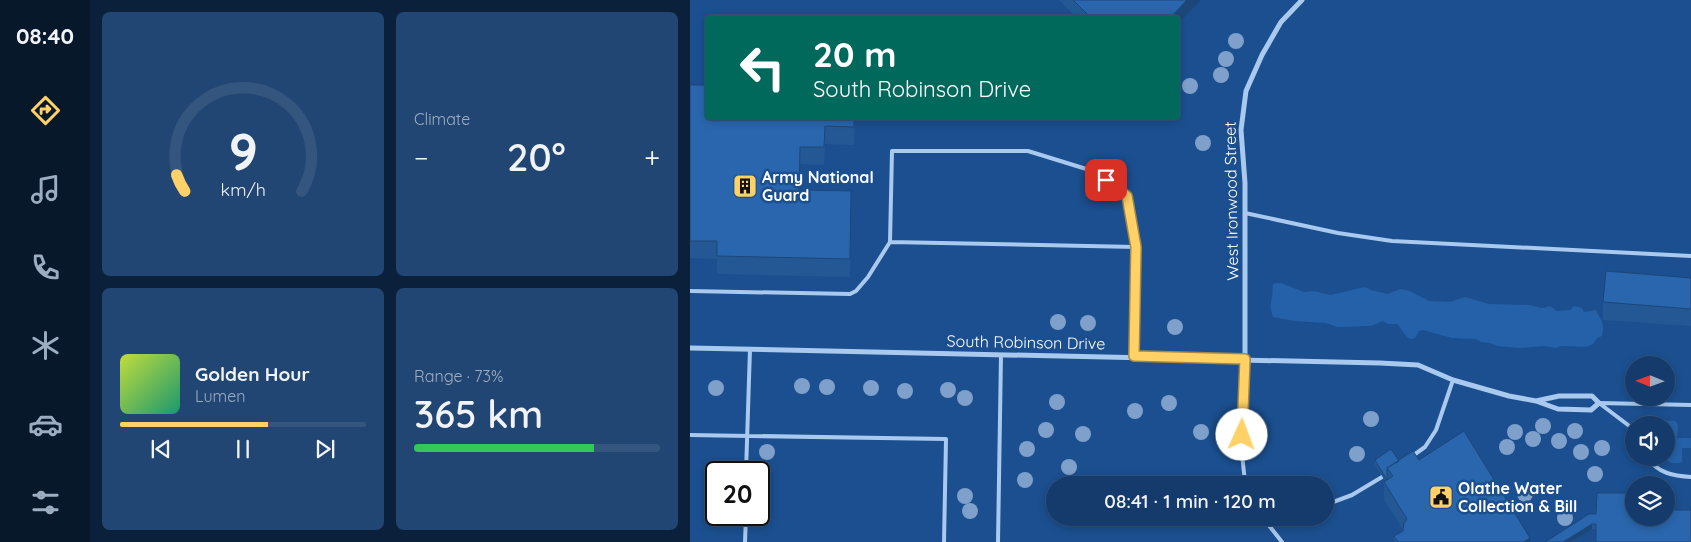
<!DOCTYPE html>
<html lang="en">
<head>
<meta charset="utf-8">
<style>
  :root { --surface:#143b6b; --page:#214673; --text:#f1f3f6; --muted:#9dadc1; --line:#33557e; --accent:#ffd166 }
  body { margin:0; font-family:Quicksand,sans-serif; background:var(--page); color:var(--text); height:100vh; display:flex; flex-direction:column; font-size:19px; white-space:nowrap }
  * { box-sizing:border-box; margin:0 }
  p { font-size:16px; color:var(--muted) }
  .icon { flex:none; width:28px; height:28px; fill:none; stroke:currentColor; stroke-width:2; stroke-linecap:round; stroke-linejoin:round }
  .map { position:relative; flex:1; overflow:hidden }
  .sheet { display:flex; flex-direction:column; gap:12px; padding:12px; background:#0b203b; width:600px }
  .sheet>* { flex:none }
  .top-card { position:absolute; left:15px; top:15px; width:475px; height:105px; border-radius:5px; box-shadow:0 2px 8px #0003,0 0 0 1px var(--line); background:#00695c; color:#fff; overflow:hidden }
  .needle { width:32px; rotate:271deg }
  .controls { position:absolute; left:935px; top:356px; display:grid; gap:10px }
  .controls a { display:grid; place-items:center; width:50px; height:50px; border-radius:50%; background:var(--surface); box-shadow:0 2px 8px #0003,0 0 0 1px var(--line); font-size:25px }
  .speed { position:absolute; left:15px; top:461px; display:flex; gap:10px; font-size:25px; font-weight:700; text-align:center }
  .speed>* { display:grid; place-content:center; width:65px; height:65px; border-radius:50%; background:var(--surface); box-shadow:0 2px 8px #0003,0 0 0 1px var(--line); line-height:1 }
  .speed .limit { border:2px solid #111; border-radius:8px; background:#fff; color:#111 }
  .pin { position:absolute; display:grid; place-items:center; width:42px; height:42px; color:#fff; margin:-21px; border-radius:10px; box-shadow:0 2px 8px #0006 }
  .me { position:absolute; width:55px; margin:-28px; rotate:2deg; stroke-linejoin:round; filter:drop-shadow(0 0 4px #0008) }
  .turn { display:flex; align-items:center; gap:18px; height:105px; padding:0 25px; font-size:22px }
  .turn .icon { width:65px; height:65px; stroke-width:2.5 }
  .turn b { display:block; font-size:35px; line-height:42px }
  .big { font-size:38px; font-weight:600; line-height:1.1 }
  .sheet .widget { flex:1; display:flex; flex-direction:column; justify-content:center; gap:8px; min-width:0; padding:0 18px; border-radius:8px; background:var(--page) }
  .sheet .dial { align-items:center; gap:0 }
  .dial svg { height:130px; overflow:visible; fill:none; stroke:var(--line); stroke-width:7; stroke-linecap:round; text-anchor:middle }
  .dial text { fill:var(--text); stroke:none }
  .song { display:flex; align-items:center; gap:15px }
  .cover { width:60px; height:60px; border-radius:8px; background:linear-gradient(135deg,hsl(70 70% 55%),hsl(160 70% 35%)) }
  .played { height:5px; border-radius:2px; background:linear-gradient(90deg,var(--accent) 60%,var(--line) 60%) }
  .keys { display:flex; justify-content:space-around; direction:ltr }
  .heat { display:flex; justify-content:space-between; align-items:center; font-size:28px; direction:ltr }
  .charge { height:8px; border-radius:4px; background:linear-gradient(90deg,#34c759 73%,var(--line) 0) }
  .sheet .tiles { flex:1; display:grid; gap:12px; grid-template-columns:repeat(2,1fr) }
  .trip { position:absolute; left:356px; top:476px; width:288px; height:50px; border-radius:25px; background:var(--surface); box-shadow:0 2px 8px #0003,0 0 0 1px var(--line); font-weight:600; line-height:50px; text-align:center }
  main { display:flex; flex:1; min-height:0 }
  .tabs { display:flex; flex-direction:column; width:90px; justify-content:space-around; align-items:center; background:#08182b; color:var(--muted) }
  .tabs .icon { width:35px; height:35px }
  .tabs .active { color:var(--accent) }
  .tabs b { font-size:22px; color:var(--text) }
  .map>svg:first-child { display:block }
  .green { fill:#2461a8 }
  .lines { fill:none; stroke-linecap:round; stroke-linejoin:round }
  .service { stroke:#a9c9ee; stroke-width:4 }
  .minor { stroke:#a9c9ee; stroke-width:5 }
  .tree { fill:#7ea0ca }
  .wall { fill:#245895 }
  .shaded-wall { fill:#1d4779 }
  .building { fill:#2a66ad; stroke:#1d4779 }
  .route-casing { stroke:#a68842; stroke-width:12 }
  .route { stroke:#ffd166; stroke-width:9 }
  .labels { text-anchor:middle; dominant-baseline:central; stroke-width:5; stroke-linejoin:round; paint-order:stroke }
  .poi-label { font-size:16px; font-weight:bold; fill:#fff; stroke:#1b4f8f; text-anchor:start }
  .street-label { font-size:16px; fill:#fff; stroke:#1b4f8f }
</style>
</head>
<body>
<main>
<nav class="tabs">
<b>08:40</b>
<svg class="icon active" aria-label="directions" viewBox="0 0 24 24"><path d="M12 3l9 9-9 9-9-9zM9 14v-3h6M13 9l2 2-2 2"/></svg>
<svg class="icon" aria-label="music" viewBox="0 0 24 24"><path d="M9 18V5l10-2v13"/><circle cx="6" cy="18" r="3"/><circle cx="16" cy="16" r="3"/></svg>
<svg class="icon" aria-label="phone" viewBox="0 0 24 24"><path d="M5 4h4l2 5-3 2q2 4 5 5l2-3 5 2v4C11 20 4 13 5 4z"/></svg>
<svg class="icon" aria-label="climate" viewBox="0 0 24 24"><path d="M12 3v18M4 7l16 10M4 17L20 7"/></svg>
<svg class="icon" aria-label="car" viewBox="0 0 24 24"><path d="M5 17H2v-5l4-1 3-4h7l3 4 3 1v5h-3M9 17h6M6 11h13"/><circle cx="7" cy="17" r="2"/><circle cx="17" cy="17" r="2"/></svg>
<svg class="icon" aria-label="filters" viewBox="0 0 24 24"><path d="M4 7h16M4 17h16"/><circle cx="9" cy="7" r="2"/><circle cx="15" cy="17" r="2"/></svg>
</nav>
<section class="sheet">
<div class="tiles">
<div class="widget dial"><svg viewBox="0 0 100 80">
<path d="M14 69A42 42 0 1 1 86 69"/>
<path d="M14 69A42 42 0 0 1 9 59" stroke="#ffd166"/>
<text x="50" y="56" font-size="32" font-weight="700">9</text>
<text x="50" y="72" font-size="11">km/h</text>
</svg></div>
<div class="widget"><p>Climate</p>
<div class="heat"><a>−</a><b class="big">20°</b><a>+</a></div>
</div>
<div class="widget">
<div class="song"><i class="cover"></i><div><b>Golden Hour</b><p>Lumen</p></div></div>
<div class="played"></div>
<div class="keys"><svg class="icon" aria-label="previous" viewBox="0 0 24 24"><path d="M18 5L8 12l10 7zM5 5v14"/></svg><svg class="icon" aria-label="pause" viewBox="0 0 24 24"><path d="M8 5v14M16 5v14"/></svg><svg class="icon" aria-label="next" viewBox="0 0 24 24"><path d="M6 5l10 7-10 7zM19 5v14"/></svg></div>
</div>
<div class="widget"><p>Range · 73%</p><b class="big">365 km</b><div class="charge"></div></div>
</div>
</section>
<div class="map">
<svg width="1001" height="542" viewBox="0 0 1001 542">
  <rect width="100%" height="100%" fill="#1b4f8f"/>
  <path class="green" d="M587,283H591L614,292L624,291L640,295L675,287L681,290L698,294L710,289L720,291L739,301L760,302L775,297L799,304L839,305L852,308L860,306L867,311L880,310L884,306L892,308L894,312L906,310C911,321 915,322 912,336L907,338L903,344L896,347L871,346L866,348L854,346L831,348L807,346L800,343L791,342L786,339L762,338L733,330L729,331C721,350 713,330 707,324H698L693,321L681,326L647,327L636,323L604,321L583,317C580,308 580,305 582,297C583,292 582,288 583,284Z
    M969,421H985L988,425L987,438H1001V448H992V461L990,463H981L973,458H976V425H965Z"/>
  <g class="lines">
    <path class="service" d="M555,213L648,233L702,241L1001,256
      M200,242L446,247
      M0,291L160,294L166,291L178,277L200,242L202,151H338L406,172L437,196L446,247L444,356
      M555,359C553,400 548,444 556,485
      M909,403L1001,405
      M909,403L942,428L944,432
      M0,435L256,439L254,542
      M721,457L735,447L746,430L763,380
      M958,458C967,473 984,476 1001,477
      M56,472L60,349
      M635,505L662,495L692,477
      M573,518L592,542
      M578,523L597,518
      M55,542L56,515
      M308,542L311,355"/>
    <path class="minor" d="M0,348L690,363L728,365L763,380L819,396L846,401L868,409L901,410L909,403L902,396H869L846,401
      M555,359V183L551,130L556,91L572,55L591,22L612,0"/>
  </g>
  <g class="tree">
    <circle cx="546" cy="41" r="8"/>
    <circle cx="536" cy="59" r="8"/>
    <circle cx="531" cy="75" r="8"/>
    <circle cx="500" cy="86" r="8"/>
    <circle cx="513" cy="143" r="8"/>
    <circle cx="368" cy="322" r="8"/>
    <circle cx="398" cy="323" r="8"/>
    <circle cx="485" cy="327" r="8"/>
    <circle cx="112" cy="386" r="8"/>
    <circle cx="137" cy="387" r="8"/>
    <circle cx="26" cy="388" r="8"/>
    <circle cx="181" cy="388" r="8"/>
    <circle cx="258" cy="390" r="8"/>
    <circle cx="215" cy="391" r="8"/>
    <circle cx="275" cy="398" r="8"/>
    <circle cx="367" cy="402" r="8"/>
    <circle cx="479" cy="403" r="8"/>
    <circle cx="445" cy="411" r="8"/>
    <circle cx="681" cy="419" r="8"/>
    <circle cx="853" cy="426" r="8"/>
    <circle cx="356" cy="430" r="8"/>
    <circle cx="885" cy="431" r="8"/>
    <circle cx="511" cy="432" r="8"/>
    <circle cx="825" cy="432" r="8"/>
    <circle cx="393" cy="434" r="8"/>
    <circle cx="843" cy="439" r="8"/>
    <circle cx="869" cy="441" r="8"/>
    <circle cx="817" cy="447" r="8"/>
    <circle cx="912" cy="448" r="8"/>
    <circle cx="337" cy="449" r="8"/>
    <circle cx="77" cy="452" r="8"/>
    <circle cx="891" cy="452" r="8"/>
    <circle cx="667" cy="454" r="8"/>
    <circle cx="379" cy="467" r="8"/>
    <circle cx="905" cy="474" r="8"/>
    <circle cx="335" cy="480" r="8"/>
    <circle cx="835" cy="494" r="8"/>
    <circle cx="275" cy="496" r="8"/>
    <circle cx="280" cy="511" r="8"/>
    <circle cx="875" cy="518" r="8"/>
  </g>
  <path class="wall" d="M369,0H511L488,18H387Z
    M0,85L165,118L164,145L135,144L134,165L110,164V190L161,191L160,277L27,274V259L0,258Z
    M1001,278V326L913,320V302Z
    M685,460L709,461L729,460L840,542H704V536L713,531V530L694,499V482L695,481L685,465Z
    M906,514V529H902L881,542H855Z"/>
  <path class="shaded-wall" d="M497,0H511L488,24V18H480Z
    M902,524V529L881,542H873Z
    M840,538V542H833Z"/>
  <path class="building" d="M383,0H497L480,18H401Z
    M0,85H18V118H164V127L135,126L134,147H110L109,190L161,191L160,259L27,256V241H0Z
    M916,271L1001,278V309L913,302Z
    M774,431L840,538L833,542H708L704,536L713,531L714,523L717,519L694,482L703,476L697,468L723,451L729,460Z
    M701,449L709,461L697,468V480L685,460Z
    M907,493H944V518H976V494H980V510H1001V542H906V524H902L873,542H855L899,514H906Z"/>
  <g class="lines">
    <g class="route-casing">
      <path id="route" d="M416,180L437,196L446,247L444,356L555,359L552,435"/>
    </g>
    <use href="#route" class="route"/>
  </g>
  <defs>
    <g id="building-square" transform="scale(1.25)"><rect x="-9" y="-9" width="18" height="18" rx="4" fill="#ffd166" stroke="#1b4f8f"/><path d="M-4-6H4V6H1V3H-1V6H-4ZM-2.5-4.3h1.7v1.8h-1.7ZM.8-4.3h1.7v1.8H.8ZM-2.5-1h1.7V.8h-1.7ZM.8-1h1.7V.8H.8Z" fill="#111"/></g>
    <g id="civic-square" transform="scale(1.25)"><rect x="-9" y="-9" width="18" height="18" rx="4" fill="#ffd166" stroke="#1b4f8f"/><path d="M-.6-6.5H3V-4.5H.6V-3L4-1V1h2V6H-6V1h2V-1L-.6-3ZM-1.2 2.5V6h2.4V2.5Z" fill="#111"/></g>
  </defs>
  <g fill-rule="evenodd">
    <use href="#building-square" x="55" y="186"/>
    <use href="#civic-square" x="751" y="497"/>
  </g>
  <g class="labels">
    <g class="poi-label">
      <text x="72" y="177">Army National<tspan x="72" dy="18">Guard</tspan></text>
      <text x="768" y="488">Olathe Water<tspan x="768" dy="18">Collection &amp; Bill</tspan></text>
    </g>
    <g class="street-label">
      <text transform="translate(541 201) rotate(-91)">West Ironwood Street</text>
      <text transform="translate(336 342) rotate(1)">South Robinson Drive</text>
    </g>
  </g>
</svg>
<div class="controls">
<a><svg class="needle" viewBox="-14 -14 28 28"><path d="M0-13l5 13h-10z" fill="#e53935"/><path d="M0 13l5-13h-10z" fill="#9dadc1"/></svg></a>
<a><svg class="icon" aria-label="sound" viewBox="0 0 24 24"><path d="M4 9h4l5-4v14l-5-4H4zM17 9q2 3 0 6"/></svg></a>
<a><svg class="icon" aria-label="layers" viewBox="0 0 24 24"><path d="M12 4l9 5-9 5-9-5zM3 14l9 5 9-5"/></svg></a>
</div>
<div class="speed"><div class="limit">20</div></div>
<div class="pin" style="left:416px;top:180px;background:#d93025"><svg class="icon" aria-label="arrive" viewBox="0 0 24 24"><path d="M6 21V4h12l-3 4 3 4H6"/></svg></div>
<svg class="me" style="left:552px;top:435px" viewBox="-20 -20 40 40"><circle r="19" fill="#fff"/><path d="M0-13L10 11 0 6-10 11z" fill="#ffd166"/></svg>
<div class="trip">08:41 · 1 min · 120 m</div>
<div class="top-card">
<div class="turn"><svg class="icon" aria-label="left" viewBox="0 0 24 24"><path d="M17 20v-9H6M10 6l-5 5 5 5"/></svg><div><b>20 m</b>South Robinson Drive</div></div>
</div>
</div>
</main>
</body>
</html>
